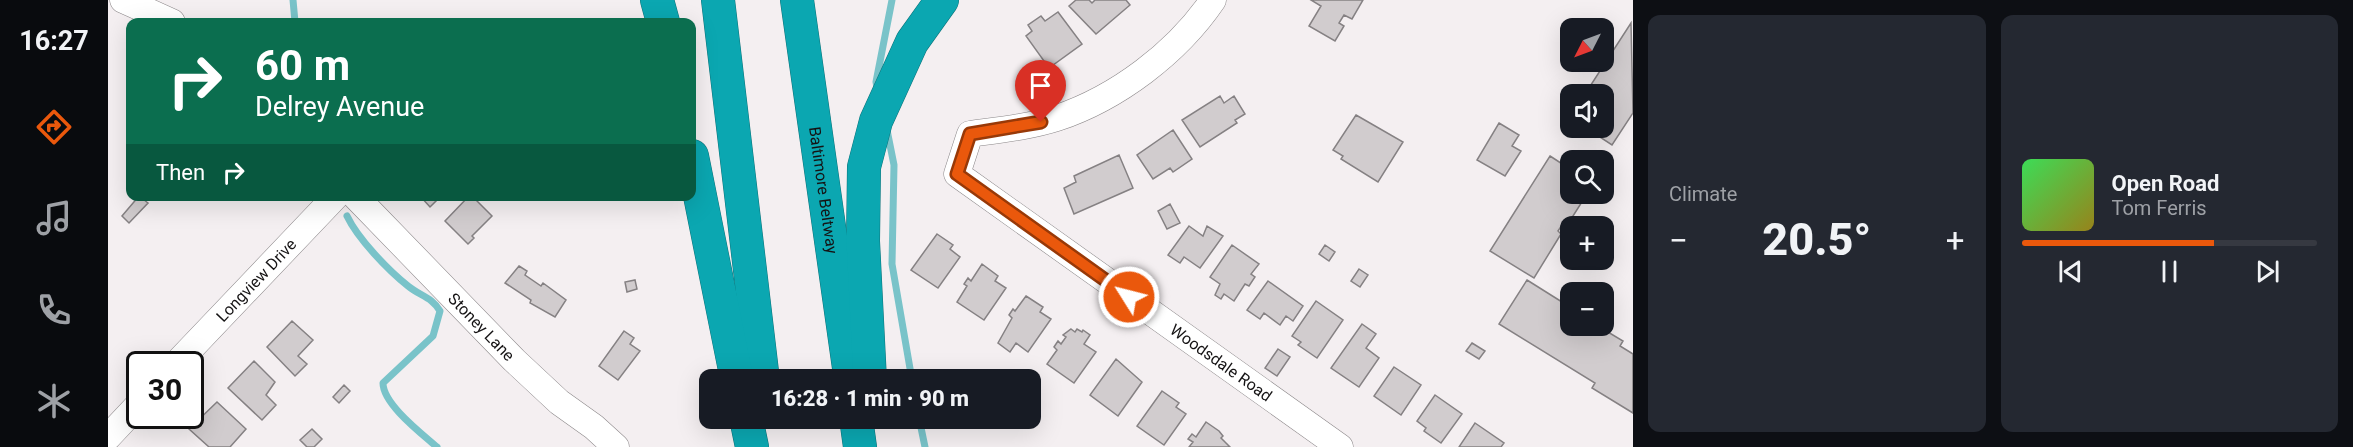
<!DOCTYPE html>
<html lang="en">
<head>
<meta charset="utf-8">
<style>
  :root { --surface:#171b24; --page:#242831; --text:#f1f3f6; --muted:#9ea1a6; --line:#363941; --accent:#ea580c }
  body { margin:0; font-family:Roboto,sans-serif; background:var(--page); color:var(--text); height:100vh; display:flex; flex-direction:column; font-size:22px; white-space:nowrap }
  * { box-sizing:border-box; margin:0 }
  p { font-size:20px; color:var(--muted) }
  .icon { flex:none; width:33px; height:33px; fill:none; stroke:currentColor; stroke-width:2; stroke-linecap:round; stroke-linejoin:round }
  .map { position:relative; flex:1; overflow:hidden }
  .panel { display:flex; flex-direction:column; gap:15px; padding:15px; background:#0d0f14; width:720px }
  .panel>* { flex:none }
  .top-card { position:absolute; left:18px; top:18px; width:570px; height:183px; border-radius:12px; box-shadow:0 6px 24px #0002; background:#0b6e4f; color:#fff; overflow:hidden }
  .needle { width:39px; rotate:228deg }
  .fabs { position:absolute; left:1452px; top:18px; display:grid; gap:12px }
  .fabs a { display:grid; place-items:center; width:54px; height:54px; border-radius:12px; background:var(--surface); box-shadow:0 6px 24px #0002; font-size:30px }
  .speed { position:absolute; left:18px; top:351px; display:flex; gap:12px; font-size:30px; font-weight:700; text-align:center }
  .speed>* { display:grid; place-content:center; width:78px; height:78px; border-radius:50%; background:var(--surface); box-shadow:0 6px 24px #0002; line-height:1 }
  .speed .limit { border:3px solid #111; border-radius:9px; background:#fff; color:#111 }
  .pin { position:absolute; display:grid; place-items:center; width:51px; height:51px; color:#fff; margin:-62px -26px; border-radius:50% 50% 50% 0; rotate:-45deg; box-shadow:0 0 6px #0007 }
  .pin .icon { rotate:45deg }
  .me { position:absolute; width:66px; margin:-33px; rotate:306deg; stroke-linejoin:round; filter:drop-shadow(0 0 4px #0008) }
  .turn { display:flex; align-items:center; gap:21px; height:126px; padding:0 30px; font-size:27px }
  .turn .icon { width:78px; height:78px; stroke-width:2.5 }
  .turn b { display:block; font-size:42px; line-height:51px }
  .then { display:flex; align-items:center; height:57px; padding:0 30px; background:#0003; gap:12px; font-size:22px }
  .big { font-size:45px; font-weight:800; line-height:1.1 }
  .panel .tile { flex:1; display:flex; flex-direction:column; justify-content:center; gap:9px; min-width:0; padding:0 21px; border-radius:12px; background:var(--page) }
  .song { display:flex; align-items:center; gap:18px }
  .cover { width:72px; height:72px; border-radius:9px; background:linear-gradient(135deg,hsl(130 70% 55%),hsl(50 70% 35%)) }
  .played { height:6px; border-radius:3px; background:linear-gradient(90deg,var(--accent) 65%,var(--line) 65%) }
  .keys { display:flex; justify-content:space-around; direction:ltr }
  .heat { display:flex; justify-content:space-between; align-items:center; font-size:33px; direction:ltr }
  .panel .tiles { flex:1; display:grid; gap:15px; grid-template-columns:repeat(2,1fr) }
  .trip { position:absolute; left:591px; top:369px; width:342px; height:60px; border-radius:12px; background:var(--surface); box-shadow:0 6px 24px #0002; font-weight:800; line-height:60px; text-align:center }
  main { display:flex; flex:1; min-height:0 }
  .menu { display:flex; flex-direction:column; width:108px; justify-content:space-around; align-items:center; background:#090b0e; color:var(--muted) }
  .menu .icon { width:42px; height:42px }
  .menu .selected { color:var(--accent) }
  .menu b { font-size:27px; color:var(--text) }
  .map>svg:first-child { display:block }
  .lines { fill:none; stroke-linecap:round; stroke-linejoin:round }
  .stream { stroke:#79c3c9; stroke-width:7 }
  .building { fill:#d1ccce; stroke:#858183; stroke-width:1.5 }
  .street-casing { stroke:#8b8789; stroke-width:27 }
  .highway-casing { stroke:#0e737a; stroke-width:34 }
  .street { stroke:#fff; stroke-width:26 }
  .highway { stroke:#0ba7b1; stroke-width:33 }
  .route-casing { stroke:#983908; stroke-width:15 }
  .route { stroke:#ea580c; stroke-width:10 }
  .labels { text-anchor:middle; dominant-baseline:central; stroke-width:6; stroke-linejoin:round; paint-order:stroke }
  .street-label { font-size:16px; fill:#151314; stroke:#f4eff1 }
</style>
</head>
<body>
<main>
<nav class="menu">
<b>16:27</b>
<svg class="icon selected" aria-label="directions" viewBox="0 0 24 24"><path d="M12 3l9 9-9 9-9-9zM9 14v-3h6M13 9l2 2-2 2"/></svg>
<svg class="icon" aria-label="music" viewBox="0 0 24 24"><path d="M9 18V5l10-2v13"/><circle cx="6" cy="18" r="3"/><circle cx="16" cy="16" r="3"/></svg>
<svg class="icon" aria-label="phone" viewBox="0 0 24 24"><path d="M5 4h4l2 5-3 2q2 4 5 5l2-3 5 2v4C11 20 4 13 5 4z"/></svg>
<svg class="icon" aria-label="climate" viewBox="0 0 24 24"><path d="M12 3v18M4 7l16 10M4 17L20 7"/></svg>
</nav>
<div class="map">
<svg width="1525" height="447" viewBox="0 0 1525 447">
  <rect width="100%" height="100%" fill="#f4eff1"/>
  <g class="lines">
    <path class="stream" d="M185,0L187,22
      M769,88L768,82L784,0
      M779,130L786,165L784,264L804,380
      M239,216C250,239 280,270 300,286C312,296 324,297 332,311L325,336L275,383C275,404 313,433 329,447
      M811,418L817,447"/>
  </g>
  <path class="building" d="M968,0H981L984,3L987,0H1018L1022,5L988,34L961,6Z
    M1203,0H1255L1244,19L1236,15L1231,23L1236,26L1227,41L1201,26L1213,6Z
    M950,12L974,44L941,68L918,36L924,31L920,25L933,16L937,21Z
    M1523,23L1525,113L1504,145L1478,128H1496V94H1477Z
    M1112,96L1116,103L1126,96L1137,114L1127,120L1129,123L1092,147L1074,120Z
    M1248,115L1295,142L1270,182L1233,159L1235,156L1225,150Z
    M1391,123L1411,135L1404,146L1413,151L1397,176L1369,160Z
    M1065,130L1084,159L1065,172L1062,168L1045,179L1029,155Z
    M1011,155L1025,188L966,214L956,188L968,182L966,176Z
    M1442,156L1462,169V194H1479L1458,227L1454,225L1450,231L1453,234L1426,278L1382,251Z
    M31,196L40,203L21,223L14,216Z
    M312,196H327L329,200L322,207Z
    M361,196H364L384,216L364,236L366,238L360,244L337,221Z
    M1062,204L1072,223L1059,229L1050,211Z
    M1081,226L1095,236L1099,226L1115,236L1092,268L1076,257L1072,263L1060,255Z
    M829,234L845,245L842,249L852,257L830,288L803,270Z
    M1124,245L1151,264L1143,274L1147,277L1141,286L1137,284L1126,301L1116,294L1113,299L1107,295L1112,284L1102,277Z
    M1217,245L1227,252L1221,261L1211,254Z
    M874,264L890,276L887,281L898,288L876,320L849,302L859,286L856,284L860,278L863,281Z
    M411,266L419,271L417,275L433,286L435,283L458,300L447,317L422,303L423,300L397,283Z
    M1251,269L1260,275L1252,287L1243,281Z
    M527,280L529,289L519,292L517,282Z
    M1419,280L1462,307V326H1490L1515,341L1512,346L1525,354V413L1484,388L1487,383L1391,324Z
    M1160,281L1195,306L1185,321L1178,316L1172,325L1156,313L1152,319L1139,310Z
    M918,296L935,307L932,312L943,319L920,352L908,343L902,352L890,343L904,318L901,315L905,309L907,311Z
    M1208,301L1235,320L1209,358L1190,345L1193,342L1184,336Z
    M184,321L205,340L190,356L199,364L187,376L159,347Z
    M1254,324L1268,334L1258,348L1271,358L1251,387L1223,368Z
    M963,329L967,332L969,329L974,332L975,330L982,335L976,344L988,352L966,383L939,364L949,350L946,347L950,341L953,344L958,337L955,335Z
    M516,331L526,338L522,344L532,351L510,380L491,366Z
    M1364,343L1377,351L1371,359L1358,351Z
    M1170,349L1182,357L1169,376L1157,368Z
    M1008,359L1034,382L1010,416L982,395Z
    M146,361L167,382L158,395L168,405L154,420L120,388Z
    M1286,367L1313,385L1293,415L1266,396Z
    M236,385L242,391L231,403L225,397Z
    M1054,391L1071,403L1068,407L1078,414L1056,445L1029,426Z
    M1327,395L1354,414L1333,443L1316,431L1318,428L1309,421Z
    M109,402L138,429L122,447H101L81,429Z
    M1098,422L1111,431L1115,436L1113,438L1122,447H1081L1085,442L1080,439L1084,434L1088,437Z
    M1367,423L1396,443L1393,447H1351Z
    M204,429L214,439L206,447H199L192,440Z"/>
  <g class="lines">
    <g class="street-casing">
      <g id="street">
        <path d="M15,0L64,22"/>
        <path id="s1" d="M1105,0C1069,53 1009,98 949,118C921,127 891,130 862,134L849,174L1232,447"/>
        <path id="s2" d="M247,196L406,360L451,402L486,427L508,447"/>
        <path id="s3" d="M68,364L228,196"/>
        <path d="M0,437L32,403"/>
      </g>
    </g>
    <g class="highway-casing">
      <g id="highway">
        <path d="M549,0L555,22"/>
        <path d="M610,0L655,380"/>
        <path id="s4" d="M689,0L742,375"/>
        <path d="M584,156L629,380"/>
        <path d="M762,380L755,241L756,167L768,121L804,42L834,0"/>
        <path d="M638,418L644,447"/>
        <path d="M748,418L752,447"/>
      </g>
    </g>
    <use href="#street" class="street"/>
    <use href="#highway" class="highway"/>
  </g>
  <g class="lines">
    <g class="route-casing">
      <path id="route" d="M933,122L862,134L849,174L1021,297"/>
    </g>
    <use href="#route" class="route"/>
  </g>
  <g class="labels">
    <g class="street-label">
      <text stroke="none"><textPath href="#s4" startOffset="192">Baltimore Beltway</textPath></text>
      <text stroke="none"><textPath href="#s3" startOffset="116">Longview Drive</textPath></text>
      <text stroke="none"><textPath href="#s2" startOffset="182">Stoney Lane</textPath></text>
      <text stroke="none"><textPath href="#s1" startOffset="654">Woodsdale Road</textPath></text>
    </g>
  </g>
</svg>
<div class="fabs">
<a><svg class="needle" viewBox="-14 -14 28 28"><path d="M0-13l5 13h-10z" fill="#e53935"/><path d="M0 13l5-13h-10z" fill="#9ea1a6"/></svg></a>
<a><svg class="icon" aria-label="sound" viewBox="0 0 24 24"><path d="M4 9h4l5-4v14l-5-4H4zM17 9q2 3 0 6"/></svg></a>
<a><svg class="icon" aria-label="search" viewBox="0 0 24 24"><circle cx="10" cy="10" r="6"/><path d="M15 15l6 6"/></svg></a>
<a>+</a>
<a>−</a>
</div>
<div class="speed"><div class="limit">30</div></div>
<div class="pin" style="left:933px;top:122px;background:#d93025"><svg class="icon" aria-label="arrive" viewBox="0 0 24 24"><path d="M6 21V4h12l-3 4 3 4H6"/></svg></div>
<svg class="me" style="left:1021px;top:297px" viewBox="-20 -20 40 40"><circle r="17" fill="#ea580c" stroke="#fff" stroke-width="3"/><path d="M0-11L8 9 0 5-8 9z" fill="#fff"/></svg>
<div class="trip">16:28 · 1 min · 90 m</div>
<div class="top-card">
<div class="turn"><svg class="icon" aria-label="right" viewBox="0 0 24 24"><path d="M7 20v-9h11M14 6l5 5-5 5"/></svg><div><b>60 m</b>Delrey Avenue</div></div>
<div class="then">Then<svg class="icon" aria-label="right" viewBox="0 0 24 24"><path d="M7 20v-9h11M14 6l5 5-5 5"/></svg></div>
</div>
</div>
<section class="panel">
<div class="tiles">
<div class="tile"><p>Climate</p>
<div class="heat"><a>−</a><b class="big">20.5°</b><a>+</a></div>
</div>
<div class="tile">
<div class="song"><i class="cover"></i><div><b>Open Road</b><p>Tom Ferris</p></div></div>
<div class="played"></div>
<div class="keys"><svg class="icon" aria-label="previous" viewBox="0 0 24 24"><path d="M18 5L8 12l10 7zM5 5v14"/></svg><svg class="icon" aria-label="pause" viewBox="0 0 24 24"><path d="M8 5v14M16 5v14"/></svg><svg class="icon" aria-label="next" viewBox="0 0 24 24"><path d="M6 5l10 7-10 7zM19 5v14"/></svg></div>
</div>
</div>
</section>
</main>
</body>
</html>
